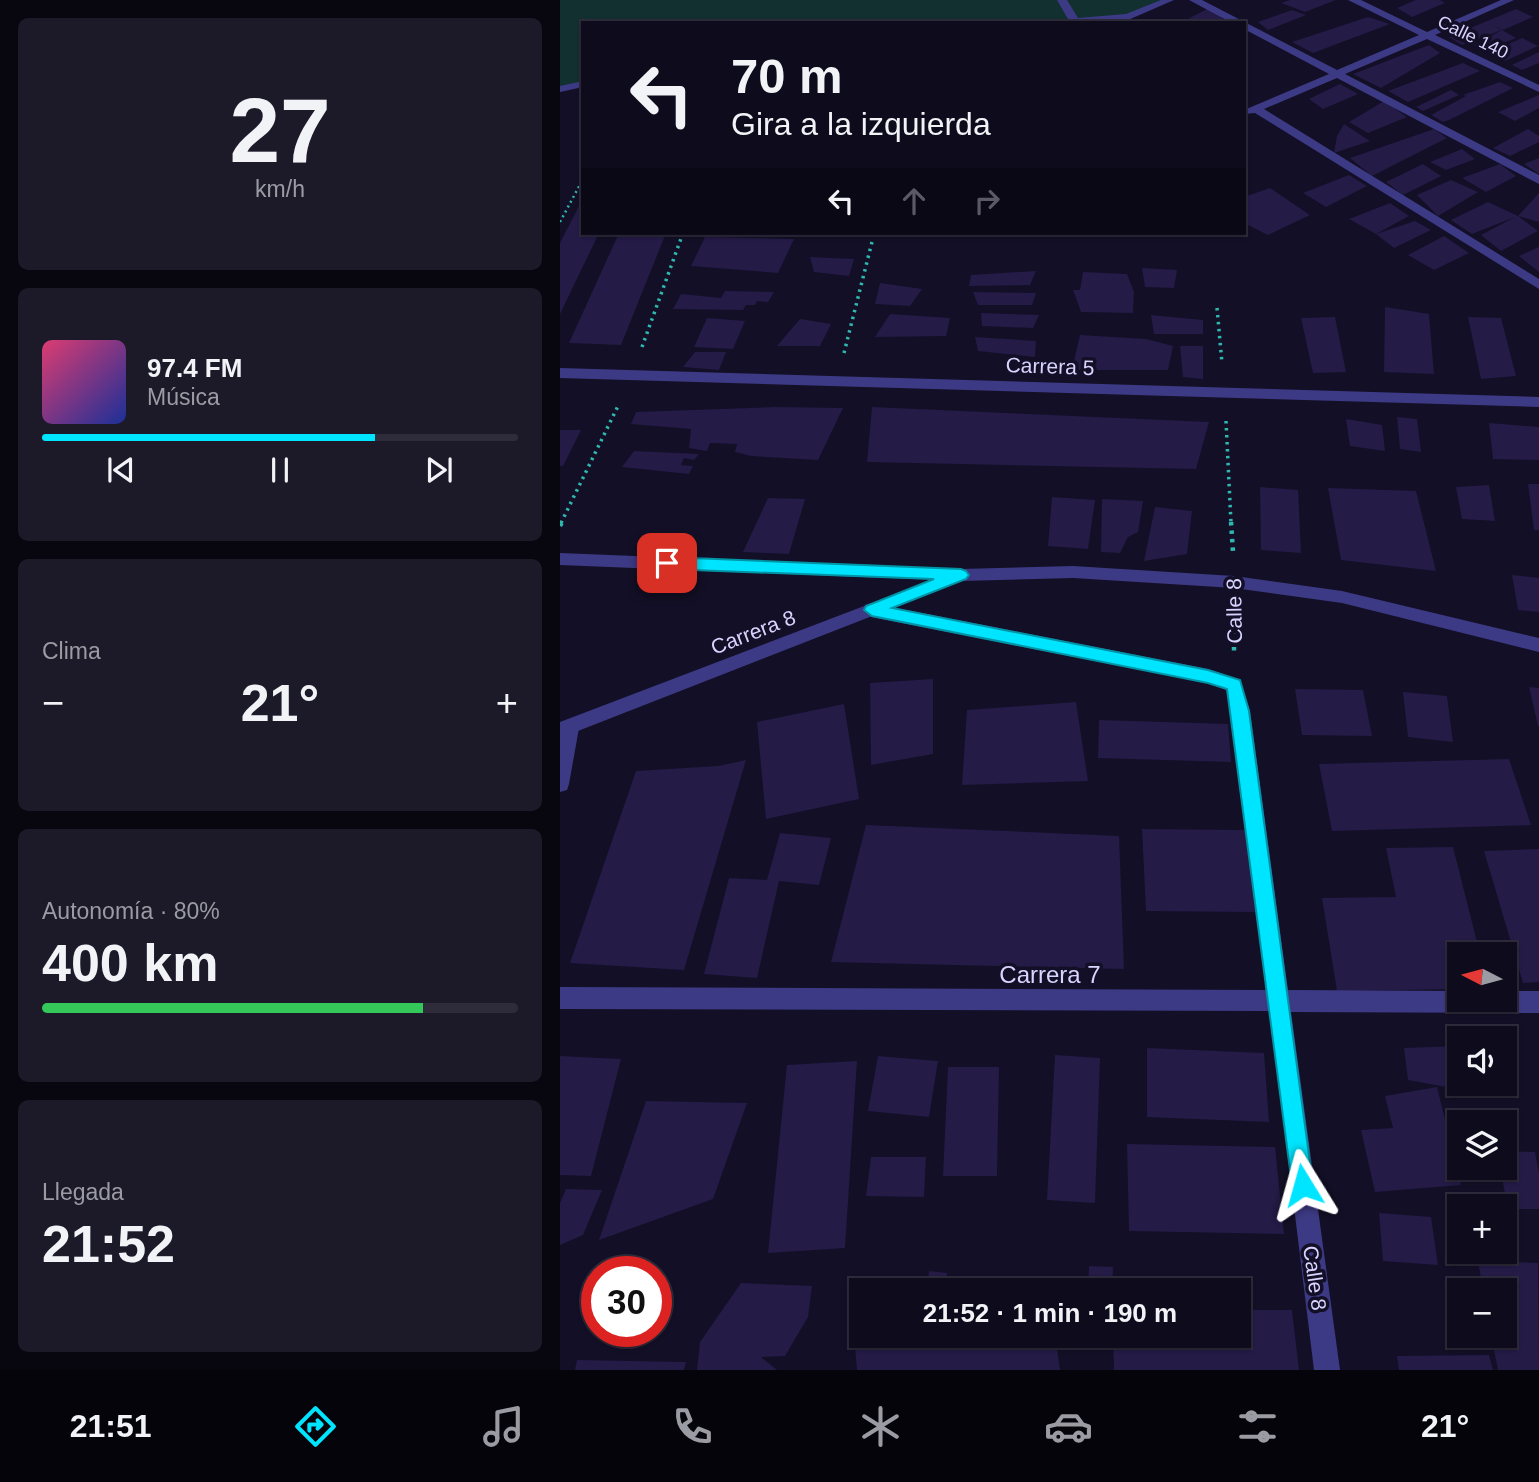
<!DOCTYPE html>
<html lang="es">
<head>
<meta charset="utf-8">
<style>
  :root { --surface:#0e0b1c; --page:#1c1929; --text:#f1f3f6; --muted:#9b9ba3; --line:#2e2b3b; --accent:#00e5ff }
  body { margin:0; font-family:Helvetica,sans-serif; background:var(--page); color:var(--text); height:100vh; display:flex; flex-direction:column; font-size:26px; white-space:nowrap }
  * { box-sizing:border-box; margin:0 }
  p { font-size:23px; color:var(--muted) }
  .icon { flex:none; width:38px; height:38px; fill:none; stroke:currentColor; stroke-width:2; stroke-linecap:round; stroke-linejoin:round }
  .map { position:relative; flex:1; overflow:hidden }
  .sheet { display:flex; flex-direction:column; gap:18px; padding:18px; background:#08060f; width:560px }
  .sheet>* { flex:none }
  .guide { position:absolute; left:21px; top:21px; width:665px; height:214px; border-radius:0px; box-shadow:0 2px 5px #0004,0 0 0 2px var(--line); background:#0e0b1c; color:var(--text); overflow:hidden }
  .needle { width:46px; rotate:276deg }
  .controls { position:absolute; left:887px; top:942px; display:grid; gap:14px }
  .controls a { display:grid; place-items:center; width:70px; height:70px; border-radius:0px; background:var(--surface); box-shadow:0 2px 5px #0004,0 0 0 2px var(--line); font-size:35px }
  .speed { position:absolute; left:21px; top:1256px; display:flex; gap:14px; font-size:35px; font-weight:700; text-align:center }
  .speed>* { display:grid; place-content:center; width:91px; height:91px; border-radius:50%; background:var(--surface); box-shadow:0 2px 5px #0004,0 0 0 2px var(--line); line-height:1 }
  .speed .limit { border:10px solid #d22; background:#fff; color:#111 }
  .pin { position:absolute; display:grid; place-items:center; width:60px; height:60px; color:#fff; margin:-30px; border-radius:14px; box-shadow:0 4px 10px #0006 }
  .me { position:absolute; width:77px; margin:-38px; rotate:352deg; stroke-linejoin:round; filter:drop-shadow(0 0 5px #0008) }
  .turn { display:flex; align-items:center; gap:24px; height:147px; padding:0 35px; font-size:32px }
  .turn .icon { width:91px; height:91px; stroke-width:2.5 }
  .turn b { display:block; font-size:49px; line-height:60px }
  .lanes { display:flex; align-items:center; height:66px; padding:0 35px; background:#0003; justify-content:center; gap:35px; direction:ltr }
  .lanes .off { opacity:.35 }
  .big { font-size:52px; font-weight:800; line-height:1.1 }
  .sheet .card { flex:1; display:flex; flex-direction:column; justify-content:center; gap:10px; min-width:0; padding:0 24px; border-radius:10px; background:var(--page) }
  .sheet .dial { align-items:center; gap:0 }
  .dial b { font-size:91px; line-height:1 }
  .song { display:flex; align-items:center; gap:21px }
  .cover { width:84px; height:84px; border-radius:10px; background:linear-gradient(135deg,hsl(340 70% 55%),hsl(230 70% 35%)) }
  .played { height:7px; border-radius:4px; background:linear-gradient(90deg,var(--accent) 70%,var(--line) 70%) }
  .keys { display:flex; justify-content:space-around; direction:ltr }
  .heat { display:flex; justify-content:space-between; align-items:center; font-size:38px; direction:ltr }
  .charge { height:10px; border-radius:5px; background:linear-gradient(90deg,#34c759 80%,var(--line) 0) }
  .trip { position:absolute; left:289px; top:1278px; width:402px; height:70px; border-radius:0px; background:var(--surface); box-shadow:0 2px 5px #0004,0 0 0 2px var(--line); font-weight:800; line-height:70px; text-align:center }
  .tab-bar { display:flex; height:112px; justify-content:space-around; align-items:center; background:#06040b; color:var(--muted) }
  .tab-bar .icon { width:49px; height:49px }
  .tab-bar .active { color:var(--accent) }
  .tab-bar b { font-size:32px; color:var(--text) }
  main { display:flex; flex:1; min-height:0 }
  .map>svg:first-child { display:block }
  .green { fill:#12302f }
  .building { fill:#241b47 }
  .lines { fill:none; stroke-linecap:round; stroke-linejoin:round }
  .path-far2 { stroke:#2fb8b0; stroke-width:2.5; stroke-dasharray:2 3.5; stroke-linecap:butt }
  .path-far1 { stroke:#2fb8b0; stroke-width:3.5; stroke-dasharray:2.5 4.5; stroke-linecap:butt }
  .path { stroke:#2fb8b0; stroke-width:4.5; stroke-dasharray:3.5 5; stroke-linecap:butt }
  .minor { fill:#3d3a85; fill-rule:evenodd }
  .tertiary { fill:#3d3a85; fill-rule:evenodd }
  .route { fill:#00e5ff; stroke:#0095a6; stroke-width:2 }
  .labels { text-anchor:middle; dominant-baseline:central; stroke-width:7; stroke-linejoin:round; paint-order:stroke }
  .far-street-label { font-size:18px; fill:#d9d4ff; stroke:#130f26 }
  .street-label { font-size:21px; fill:#d9d4ff; stroke:#130f26 }
  .near-street-label { font-size:24px; fill:#d9d4ff; stroke:#130f26 }
</style>
</head>
<body>
<main>
<section class="sheet">
<div class="card dial"><b>27</b><p>km/h</p></div>
<div class="card">
<div class="song"><i class="cover"></i><div><b>97.4 FM</b><p>Música</p></div></div>
<div class="played"></div>
<div class="keys"><svg class="icon" aria-label="previous" viewBox="0 0 24 24"><path d="M18 5L8 12l10 7zM5 5v14"/></svg><svg class="icon" aria-label="pause" viewBox="0 0 24 24"><path d="M8 5v14M16 5v14"/></svg><svg class="icon" aria-label="next" viewBox="0 0 24 24"><path d="M6 5l10 7-10 7zM19 5v14"/></svg></div>
</div>
<div class="card"><p>Clima</p>
<div class="heat"><a>−</a><b class="big">21°</b><a>+</a></div>
</div>
<div class="card"><p>Autonomía · 80%</p><b class="big">400 km</b><div class="charge"></div></div>
<div class="card"><p>Llegada</p><b class="big">21:52</b></div>
</section>
<div class="map">
<svg width="979" height="1370" viewBox="0 0 979 1370">
  <rect width="100%" height="100%" fill="#130f26"/>
  <path class="green" d="M0,0H609L568,17L490,23H23V86L0,91Z"/>
  <path class="building" d="M730,0H776L745,12L721,3Z
    M856,0H880L885,3L852,17L837,8Z
    M649,8L669,23H620Z
    M956,9L973,17L943,30L928,23L942,30L956,38L924,51L914,45L942,30L902,45L889,37Z
    M732,10L746,15L708,30L698,22Z
    M808,17L830,24L753,53L732,42Z
    M962,38L978,46L945,61L929,53Z
    M869,45L880,53L821,88L793,74Z
    M979,52V63L962,70L952,65Z
    M903,63L920,71L848,102L828,91Z
    M940,82L953,88L889,120L883,122L871,115L906,96L903,95Z
    M780,84L798,94L763,109L749,99Z
    M891,90L899,95L863,111L856,107Z
    M979,95V108L955,121L938,112Z
    M824,101L847,117L808,133L789,122Z
    M784,124L810,141L774,153L777,136Z
    M874,129L887,138L812,176L790,158Z
    M968,129L979,136V142L950,156L933,148Z
    M902,149L915,159L886,170L870,162Z
    M979,158V174L964,164Z
    M863,164L881,176L843,195L826,182Z
    M940,164L956,176L926,192L902,178Z
    M789,175L807,186L766,207L743,193Z
    M891,180L918,192L878,216L857,195Z
    M710,188L750,215L708,235L684,223V197Z
    M979,193V222L958,216Z
    M23,198V233H39L0,314V243Z
    M928,202L958,216L978,231L941,251L921,235L955,217L912,234L891,220Z
    M830,203L849,216L816,234L789,219Z
    M855,221L871,230L834,248L816,234Z
    M59,233H106L61,345L9,343Z
    M884,236L909,253L874,270L848,255Z
    M145,237L234,239L218,273L131,266Z
    M979,247V272L959,256Z
    M250,257L294,259L289,276L254,272Z
    M582,268L617,270L614,288L585,287Z
    M476,271L470,285L409,286L411,275Z
    M523,272L567,274L574,292L573,313L521,312L513,290H520Z
    M320,283L362,289L350,306L315,304Z
    M165,291L214,292L208,302L197,301L195,305H186L183,310L113,309L121,294L161,298Z
    M413,292L476,293L472,305H418Z
    M825,307L869,314L874,374L824,372Z
    M421,313L479,315L473,328L422,326Z
    M330,314L390,318L386,336L315,337Z
    M591,315L643,320V334H594Z
    M775,317L786,372L753,373L741,318Z
    M908,317L941,318L956,376L921,379Z
    M147,318L185,321L173,349L134,347Z
    M240,319L271,324L260,346H217Z
    M520,335L586,339L613,346L608,370H512Z
    M415,337L476,341L475,357L418,351Z
    M620,346H643V379L623,377Z
    M135,352H166L159,370L123,367Z
    M215,407L283,408L258,460L191,456L175,452L177,444L150,443L147,451L129,448L131,429L71,424L76,412Z
    M312,407L649,422L636,469L307,462Z
    M837,417L857,419L861,452L840,449Z
    M786,419L822,425L825,451L790,446Z
    M929,423L979,427V460L933,459Z
    M0,430H21L3,466H0Z
    M74,451L139,454L134,460L124,458L121,465L133,466L129,474L62,467Z
    M968,484H979V530H974Z
    M929,485L935,521L902,519L896,487Z
    M700,487L738,490L741,553L701,550Z
    M768,488L856,491L876,571L781,560Z
    M492,497L535,500L528,549L488,546Z
    M208,498L245,499L229,554L183,552Z
    M542,499L583,501L578,532L568,537L560,553L541,552Z
    M595,507L632,511L627,554L584,561Z
    M952,575L979,578V612L958,610Z
    M373,679V754L311,765L310,683Z
    M969,687L979,688V726H978Z
    M735,689L803,690L812,736L742,735Z
    M843,692L887,696L893,742L848,737Z
    M516,702L528,781L402,785L407,710Z
    M284,704L299,799L206,819L197,722Z
    M539,720L668,724L671,762L538,758Z
    M949,759L971,825L772,831L759,764Z
    M186,760L124,970L10,963L76,771L158,766Z
    M306,825L559,836L564,969L271,962Z
    M582,829L685,830L695,912L586,911Z
    M220,833L271,838L259,885L219,881L197,978L144,974L169,878L207,880Z
    M893,847L920,954H900V989L777,991L762,898L836,897L826,848Z
    M979,849V982L963,983L924,851Z
    M900,1046V1083H924L925,1094L848,1080L844,1048Z
    M587,1048L704,1053L709,1122L587,1117Z
    M495,1055L540,1058L535,1203L487,1200Z
    M0,1056L61,1059L31,1176L0,1175Z
    M318,1056L378,1061L369,1117L308,1111Z
    M297,1061L285,1248L208,1253L227,1065Z
    M388,1067H439L437,1176H383Z
    M877,1087L901,1185L815,1192L801,1130L833,1128L825,1096Z
    M86,1101L187,1103L153,1199L39,1240Z
    M567,1144L715,1147L724,1234L569,1231Z
    M945,1151L975,1152L979,1173V1209H948L940,1167H945Z
    M311,1157H366L364,1197L306,1196Z
    M6,1189L42,1190L23,1235L0,1245V1203Z
    M819,1213L871,1217L878,1265L823,1261Z
    M918,1261L978,1263L979,1370H938L931,1335H945V1290H923Z
    M529,1266L553,1267L552,1290H528Z
    M369,1271L387,1273L385,1290H367Z
    M328,1282L356,1285V1290H327Z
    M181,1283L252,1286L248,1317L225,1356L201,1357L217,1370H137L140,1342Z
    M679,1310H732L739,1370H554L553,1339L579,1340V1335H679Z
    M294,1335L497,1349L500,1370H297Z
    M929,1355L933,1370H839L837,1356Z
    M17,1360L126,1362L124,1370H15Z"/>
  <g class="lines">
    <path class="path-far2" d="M0,222L23,179"/>
    <path class="path-far1" d="M657,308L662,363
      M82,347L123,233
      M284,353L312,242
      M666,421L671,523
      M1,523L59,404"/>
    <path class="path" d="M671,522L673,552
      M0,526L2,522
      M674,613V653"/>
    <path class="minor" d="M497,0H507L518,18L566,14L601,0H614L568,20L485,23L508,19Z
      M629,0H642L777,70L859,35L788,0H801L867,32L941,0H954L875,35L979,85V92L867,39L785,74L979,175V184L777,78L704,109L979,279V289L695,113L684,114V110L769,74L684,29V23H672Z
      M23,81V87L0,92V86Z
      M0,368L979,397V407L0,378Z
      M0,553L401,569L409,575L401,581L0,565Z
      M311,603L648,669L680,680L690,711L728,990L900,991V999H945V991H979V1013L731,1012L780,1370H754L710,1011L0,1009V987L707,990L672,711L666,690L648,683L311,617L305,615L303,610L305,605Z
      M10,720L16,723L19,728L9,784L7,790L0,792V733L4,723Z"/>
    <path class="tertiary" d="M513,566L674,576L782,591L979,638V652L782,603L674,588L513,578L402,581L0,738V722L401,569Z"/>
  </g>
  <path class="route" d="M107,557L401,569L406,571L409,575L406,579L332,608L648,670L680,680L689,711L753,1185L750,1193L743,1196L735,1193L732,1185L667,689L648,683L312,616L304,610L306,606L374,579L107,569L100,563Z"/>
  <g class="labels">
    <g class="far-street-label">
      <text transform="translate(913 37) rotate(26)">Calle 140</text>
    </g>
    <g class="street-label">
      <text transform="translate(490 366) rotate(2)">Carrera 5</text>
      <text transform="translate(674 611) rotate(-91)">Calle 8</text>
      <text transform="translate(193 632) rotate(-21)">Carrera 8</text>
      <text transform="translate(755 1278) rotate(82)">Calle 8</text>
    </g>
    <g class="near-street-label">
      <text x="490" y="974">Carrera 7</text>
    </g>
  </g>
</svg>
<div class="controls">
<a><svg class="needle" viewBox="-14 -14 28 28"><path d="M0-13l5 13h-10z" fill="#e53935"/><path d="M0 13l5-13h-10z" fill="#9b9ba3"/></svg></a>
<a><svg class="icon" aria-label="sound" viewBox="0 0 24 24"><path d="M4 9h4l5-4v14l-5-4H4zM17 9q2 3 0 6"/></svg></a>
<a><svg class="icon" aria-label="layers" viewBox="0 0 24 24"><path d="M12 4l9 5-9 5-9-5zM3 14l9 5 9-5"/></svg></a>
<a>+</a>
<a>−</a>
</div>
<div class="speed"><div class="limit">30</div></div>
<div class="pin" style="left:107px;top:563px;background:#d93025"><svg class="icon" aria-label="arrive" viewBox="0 0 24 24"><path d="M6 21V4h12l-3 4 3 4H6"/></svg></div>
<svg class="me" style="left:743px;top:1185px" viewBox="-20 -20 40 40"><path d="M0-17L14 15 0 8-14 15z" fill="#00e5ff" stroke="#fff" stroke-width="4"/></svg>
<div class="trip">21:52 · 1 min · 190 m</div>
<div class="guide">
<div class="turn"><svg class="icon" aria-label="left" viewBox="0 0 24 24"><path d="M17 20v-9H6M10 6l-5 5 5 5"/></svg><div><b>70 m</b>Gira a la izquierda</div></div>
<div class="lanes"><svg class="icon" aria-label="left" viewBox="0 0 24 24"><path d="M17 20v-9H6M10 6l-5 5 5 5"/></svg><svg class="icon off" aria-label="ahead" viewBox="0 0 24 24"><path d="M12 20V5M6 11l6-6 6 6"/></svg><svg class="icon off" aria-label="right" viewBox="0 0 24 24"><path d="M7 20v-9h11M14 6l5 5-5 5"/></svg></div>
</div>
</div>
</main>
<nav class="tab-bar">
<b>21:51</b>
<svg class="icon active" aria-label="directions" viewBox="0 0 24 24"><path d="M12 3l9 9-9 9-9-9zM9 14v-3h6M13 9l2 2-2 2"/></svg>
<svg class="icon" aria-label="music" viewBox="0 0 24 24"><path d="M9 18V5l10-2v13"/><circle cx="6" cy="18" r="3"/><circle cx="16" cy="16" r="3"/></svg>
<svg class="icon" aria-label="phone" viewBox="0 0 24 24"><path d="M5 4h4l2 5-3 2q2 4 5 5l2-3 5 2v4C11 20 4 13 5 4z"/></svg>
<svg class="icon" aria-label="climate" viewBox="0 0 24 24"><path d="M12 3v18M4 7l16 10M4 17L20 7"/></svg>
<svg class="icon" aria-label="car" viewBox="0 0 24 24"><path d="M5 17H2v-5l4-1 3-4h7l3 4 3 1v5h-3M9 17h6M6 11h13"/><circle cx="7" cy="17" r="2"/><circle cx="17" cy="17" r="2"/></svg>
<svg class="icon" aria-label="filters" viewBox="0 0 24 24"><path d="M4 7h16M4 17h16"/><circle cx="9" cy="7" r="2"/><circle cx="15" cy="17" r="2"/></svg>
<b>21°</b>
</nav>
</body>
</html>
